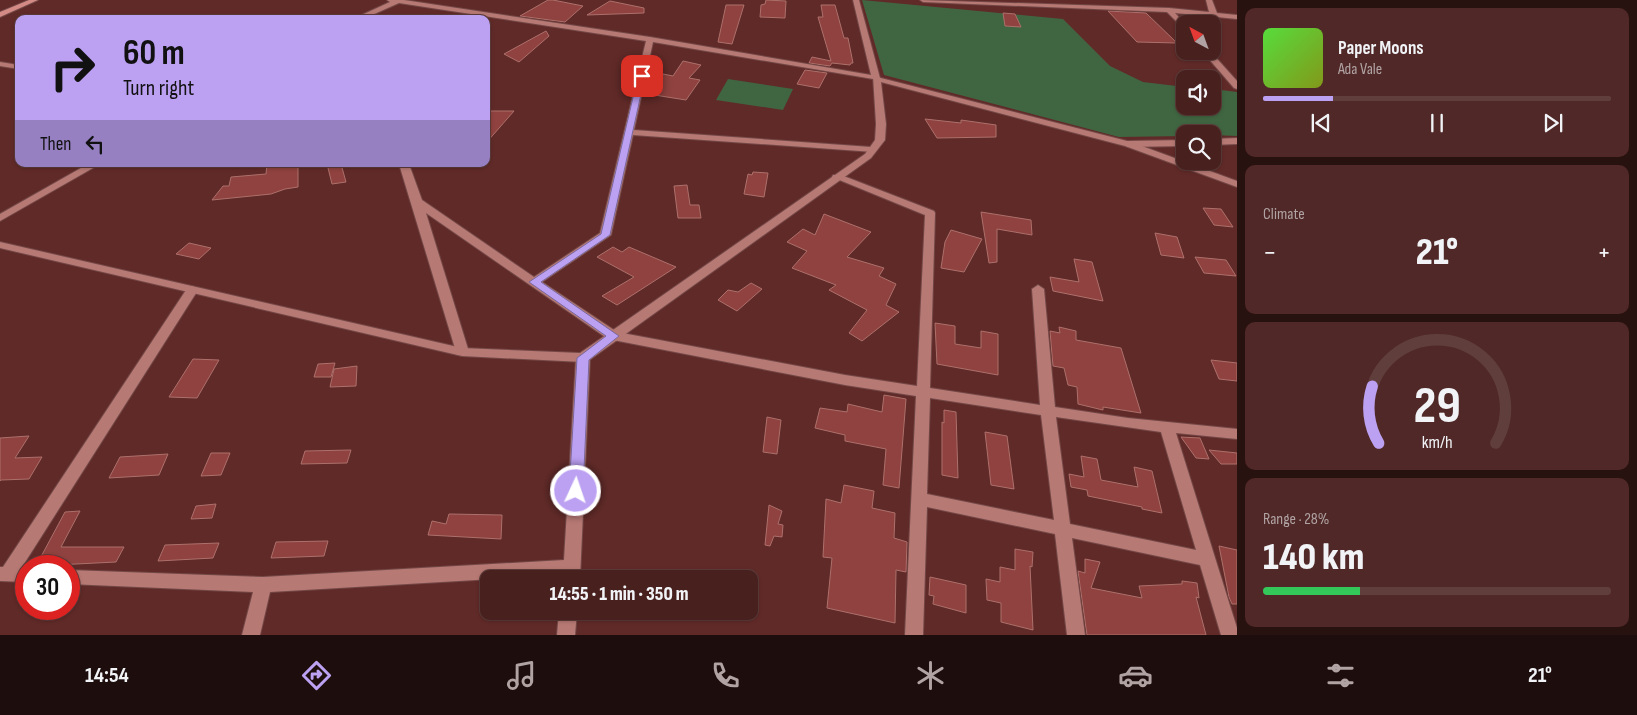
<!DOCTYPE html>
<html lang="en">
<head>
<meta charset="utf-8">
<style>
  :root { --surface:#48201e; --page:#4f2827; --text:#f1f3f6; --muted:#b1a3a4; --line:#603e3c; --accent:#bca0f2 }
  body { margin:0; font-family:"Sofia Sans Condensed",sans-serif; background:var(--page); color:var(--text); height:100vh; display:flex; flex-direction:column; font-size:19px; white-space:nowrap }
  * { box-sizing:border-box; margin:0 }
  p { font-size:16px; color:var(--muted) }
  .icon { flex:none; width:28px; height:28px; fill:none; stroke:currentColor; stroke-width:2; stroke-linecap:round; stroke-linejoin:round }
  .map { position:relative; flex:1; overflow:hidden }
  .side { display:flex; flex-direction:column; gap:8px; padding:8px; background:#281210; width:400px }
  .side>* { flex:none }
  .banner { position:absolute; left:15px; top:15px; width:475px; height:152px; border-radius:10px; box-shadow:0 1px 4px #0004,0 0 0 1px var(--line); background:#bca0f2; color:#111; overflow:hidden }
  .needle { width:32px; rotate:319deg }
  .controls { position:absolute; left:1176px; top:15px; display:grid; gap:10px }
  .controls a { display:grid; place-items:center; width:45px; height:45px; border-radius:10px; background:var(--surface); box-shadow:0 1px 4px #0004,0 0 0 1px var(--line); font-size:25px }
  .speed { position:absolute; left:15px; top:555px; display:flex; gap:10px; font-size:25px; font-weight:700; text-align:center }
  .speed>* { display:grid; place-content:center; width:65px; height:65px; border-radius:50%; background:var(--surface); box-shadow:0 1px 4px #0004,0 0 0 1px var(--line); line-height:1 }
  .speed .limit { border:8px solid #d22; background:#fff; color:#111 }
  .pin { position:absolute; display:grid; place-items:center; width:42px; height:42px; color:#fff; margin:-21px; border-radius:10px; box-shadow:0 2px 8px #0006 }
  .me { position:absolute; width:55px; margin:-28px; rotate:3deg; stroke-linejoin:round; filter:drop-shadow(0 0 4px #0008) }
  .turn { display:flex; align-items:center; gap:18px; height:105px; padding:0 25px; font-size:22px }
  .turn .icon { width:65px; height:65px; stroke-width:2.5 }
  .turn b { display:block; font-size:35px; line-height:42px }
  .then { display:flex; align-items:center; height:48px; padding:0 25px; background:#0003; gap:10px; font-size:19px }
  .big { font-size:38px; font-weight:800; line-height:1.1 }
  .side .card { flex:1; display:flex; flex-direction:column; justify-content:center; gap:8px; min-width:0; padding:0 18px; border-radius:10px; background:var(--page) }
  .side .dial { align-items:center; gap:0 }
  .dial svg { height:130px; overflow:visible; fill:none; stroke:var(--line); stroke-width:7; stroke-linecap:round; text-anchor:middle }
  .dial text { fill:var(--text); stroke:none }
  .song { display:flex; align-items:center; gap:15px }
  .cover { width:60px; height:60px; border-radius:8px; background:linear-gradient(135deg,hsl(110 70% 55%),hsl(70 70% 35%)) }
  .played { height:5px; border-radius:2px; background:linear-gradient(90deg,var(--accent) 20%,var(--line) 20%) }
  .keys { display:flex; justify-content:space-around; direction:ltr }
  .heat { display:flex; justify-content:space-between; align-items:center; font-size:28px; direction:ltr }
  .charge { height:8px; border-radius:4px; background:linear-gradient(90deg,#34c759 28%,var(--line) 0) }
  .trip { position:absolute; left:480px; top:570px; width:278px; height:50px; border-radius:10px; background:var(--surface); box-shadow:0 1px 4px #0004,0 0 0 1px var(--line); font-weight:800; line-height:50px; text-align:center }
  .tab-bar { display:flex; height:80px; justify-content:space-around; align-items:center; background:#1d0d0c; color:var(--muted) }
  .tab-bar .icon { width:35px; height:35px }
  .tab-bar .selected { color:var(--accent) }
  .tab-bar b { font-size:22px; color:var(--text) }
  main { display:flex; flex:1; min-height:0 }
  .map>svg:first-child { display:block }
  .green { fill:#406541 }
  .building { fill:#8f423f; stroke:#ad706b }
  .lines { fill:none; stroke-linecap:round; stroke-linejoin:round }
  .street-casing { stroke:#734847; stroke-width:2 }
  .secondary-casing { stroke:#734847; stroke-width:2 }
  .primary-casing { stroke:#734847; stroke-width:2 }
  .street { fill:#b77974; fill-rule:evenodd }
  .secondary { fill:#b77974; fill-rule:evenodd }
  .primary { fill:#d48b85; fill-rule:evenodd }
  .route { fill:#bca0f2; stroke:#7a689d }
</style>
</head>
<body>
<main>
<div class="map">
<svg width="1237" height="635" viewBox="0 0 1237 635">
  <rect width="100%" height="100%" fill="#602a28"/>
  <path class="green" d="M862,0L1063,19L1110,66L1143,82L1185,87V106H1212L1213,89L1237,92V136L1185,134V136L1119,137L884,75Z
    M728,79L793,89L783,110L716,100Z"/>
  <path class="building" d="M548,0H553L583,6L565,22L520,16Z
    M766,0L786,1L785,18L760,17L761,5L765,4Z
    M610,1L644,8V13L587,15Z
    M726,5H744L732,44L718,42Z
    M821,5H835L844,38H848L853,63H851L850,65L832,63L830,66L809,63L812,57L831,61L818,17H823Z
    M1108,11L1146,13L1177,43L1137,42Z
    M1003,13L1015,14L1021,27L1005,26Z
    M546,31L549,36L519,62L504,54Z
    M683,61L701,65L689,78L700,80L686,100L648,94L663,74L673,76Z
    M805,70L827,73L819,88L797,84Z
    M489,111H514L486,143V122Z
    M925,119L961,123V120L996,125V137L937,138Z
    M267,164H298V187L285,189L271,194L212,200L223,186H229L231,177L266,174Z
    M327,164H341L346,182L332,184Z
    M753,172L768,173L764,197L744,194L748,174L752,175Z
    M687,185L690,205H699L701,218H678L674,186Z
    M1203,208L1221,209L1233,227L1214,225Z
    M981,212L1031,220L1032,235L997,229V262L989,263Z
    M824,214L871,232L847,257L884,268L879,276L896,284L886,305L899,312L862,341L849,333L867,310L829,290L836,285L792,268L807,251L787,242L803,229L815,235Z
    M951,230L982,239L964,272L941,268L945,242Z
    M1155,233L1177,237L1184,258L1161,255Z
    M189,243L211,248L199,259L176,254Z
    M613,247L622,252L629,247L676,267L617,305L602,296L634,277L597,257Z
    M1195,257L1226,260L1236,276L1204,273Z
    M1074,259L1092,262L1103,301L1053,291L1050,277L1079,282Z
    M751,283L762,289L737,311L718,300L728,290L738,292Z
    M935,323L955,326V344L981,348V331L998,334V375L937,364Z
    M1059,327L1076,331V340L1121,348L1141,413L1103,407V410L1078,404L1077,387L1068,385L1064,368L1053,366L1050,331L1060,333Z
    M193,359L219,360L197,398L169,397Z
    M1211,360L1237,363V381L1219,379Z
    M335,363L331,377H314L318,364Z
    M357,366L356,386L330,387L334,369Z
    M884,395L906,399L899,488L883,485L886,449L845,441V435L815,428L820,408L847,412L848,404L882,412Z
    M944,410L956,412L958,478L942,475V422L944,423Z
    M767,417L781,420L777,454L763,452Z
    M985,432L1007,436L1014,489L991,485Z
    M29,436L15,458L42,457L29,479L1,480L0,481V438Z
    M1181,437L1200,438L1209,459L1196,458Z
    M351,450L347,463L301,464L305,451Z
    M1209,450L1237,453V464H1221Z
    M211,453H230L221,475L201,476Z
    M168,454L159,475L109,478L120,457Z
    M1081,456L1097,459L1101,480L1138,487L1134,467L1152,471L1162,513L1142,509V507L1088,496L1087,490L1071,487L1069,474L1084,477Z
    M844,485L874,491L872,508L895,513L894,538L907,542L906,572L896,570L895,623L827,608L832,558L823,557L826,499L841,503Z
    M216,504L212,518L191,519L196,506Z
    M769,505L782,511L778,524L783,525L782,537L774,536L770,546L765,545Z
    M80,511L61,547H124L116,562L36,566L65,512Z
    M449,514L502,515L501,539L428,535L432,521L446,524Z
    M328,541L324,556L271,558L276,542Z
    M219,543L213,558L158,561L165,545Z
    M1219,546L1237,550V604H1232L1229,597Z
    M1015,549L1033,552L1032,567L1030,566L1033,630L1001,622V603L987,600L986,579L1000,582V567L1015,570Z
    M1085,559L1100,562L1091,588L1142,598L1139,586L1182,584V581L1197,583L1199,598L1196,597L1206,635H1087L1078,571L1085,573Z
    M930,577L966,585V613L933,604L934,596L929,595Z"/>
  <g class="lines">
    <g class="street-casing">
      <path id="street" d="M387,0H404L650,37L871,75L853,0H859L880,78L879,80L653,42L634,130L871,147L874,148V152L633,135L611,235L542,282L617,332L845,375L917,386L925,215L832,177L833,175H841L934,211L935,213L930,388L1040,405L1032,289L1038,285L1044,289L1055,407L1128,418L1237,429V439L1176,433L1237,628V635H1221L1200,565L1072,538L1085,635H1067L1055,534L927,507L923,635H905L916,396L845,385L608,339L426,213L469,352L467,355H457L399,164H409L422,200L534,277L600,233L646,41L399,3L363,19H353L390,2ZM930,398L1041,415L1054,520L927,494ZM1056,417L1161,432L1196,550L1070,524Z
        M920,0L1169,8L1209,12L1206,0H1212L1217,13L1237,15V19L1175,13L1185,24V30L1167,12L923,2Z
        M1202,51H1210L1237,81V89L1234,88Z
        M0,62L19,65V69L0,66Z
        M1237,138V144L1212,145V139Z
        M1185,140V146L1128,147L1123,144L1128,141Z
        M88,164H100L0,221V214Z
        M192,286L198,290L22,567L26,568V582L0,581V567H3L188,287Z
        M583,354L588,355L590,358L580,579H562L563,575L270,592L260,635H242L253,592L69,584V570L263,577L564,560L576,358L578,355Z
        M559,611H577L575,635H557Z"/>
    </g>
    <g class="secondary-casing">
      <path id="secondary" d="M873,76L1131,142L1237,181V187L1125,146L881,82L886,124L885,140L871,158L588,361L583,362L462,356L0,248V242L462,348L580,353L865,154L875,140L876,124Z"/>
    </g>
    <g class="primary-casing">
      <path id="primary" d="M29,0H38L0,17V12Z"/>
    </g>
    <use href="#street" class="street"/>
    <use href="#secondary" class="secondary"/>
    <use href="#primary" class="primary"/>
  </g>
  <path class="route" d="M642,74L645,76L610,235L541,282L619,336L589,360L583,491L581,495L576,497L571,495L569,491L577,358L606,336L529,282L601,234L638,76Z"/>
</svg>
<div class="controls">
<a><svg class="needle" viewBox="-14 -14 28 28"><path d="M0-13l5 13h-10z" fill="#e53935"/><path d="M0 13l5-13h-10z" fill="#b1a3a4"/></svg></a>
<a><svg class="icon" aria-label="sound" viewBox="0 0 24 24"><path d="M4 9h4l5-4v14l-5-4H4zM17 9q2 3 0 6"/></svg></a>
<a><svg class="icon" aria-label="search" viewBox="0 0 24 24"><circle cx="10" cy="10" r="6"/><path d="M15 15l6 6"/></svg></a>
</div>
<div class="speed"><div class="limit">30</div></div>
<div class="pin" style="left:642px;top:76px;background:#d93025"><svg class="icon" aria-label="arrive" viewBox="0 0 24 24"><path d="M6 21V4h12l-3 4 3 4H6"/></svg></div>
<svg class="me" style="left:576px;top:491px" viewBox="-20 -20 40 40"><circle r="17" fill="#bca0f2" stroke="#fff" stroke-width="3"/><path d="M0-11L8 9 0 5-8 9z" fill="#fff"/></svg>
<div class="trip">14:55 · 1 min · 350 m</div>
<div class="banner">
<div class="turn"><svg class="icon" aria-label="right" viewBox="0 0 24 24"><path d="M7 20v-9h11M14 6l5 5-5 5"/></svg><div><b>60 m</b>Turn right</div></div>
<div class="then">Then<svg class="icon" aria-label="left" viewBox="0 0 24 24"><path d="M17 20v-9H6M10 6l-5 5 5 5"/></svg></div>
</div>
</div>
<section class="side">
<div class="card">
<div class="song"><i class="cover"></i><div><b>Paper Moons</b><p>Ada Vale</p></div></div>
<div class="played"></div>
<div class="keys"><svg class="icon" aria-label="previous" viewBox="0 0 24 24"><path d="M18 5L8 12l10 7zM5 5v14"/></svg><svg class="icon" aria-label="pause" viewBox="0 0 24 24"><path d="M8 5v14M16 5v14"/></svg><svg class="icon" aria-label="next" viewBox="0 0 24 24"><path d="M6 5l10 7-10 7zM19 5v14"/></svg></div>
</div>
<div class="card"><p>Climate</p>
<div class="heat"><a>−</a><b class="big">21°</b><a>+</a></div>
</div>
<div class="card dial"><svg viewBox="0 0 100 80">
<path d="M14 69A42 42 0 1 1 86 69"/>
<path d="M14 69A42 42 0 0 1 10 34" stroke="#bca0f2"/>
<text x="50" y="56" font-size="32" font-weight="700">29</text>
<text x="50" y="72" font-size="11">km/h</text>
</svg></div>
<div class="card"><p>Range · 28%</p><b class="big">140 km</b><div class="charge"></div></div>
</section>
</main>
<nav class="tab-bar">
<b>14:54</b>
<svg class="icon selected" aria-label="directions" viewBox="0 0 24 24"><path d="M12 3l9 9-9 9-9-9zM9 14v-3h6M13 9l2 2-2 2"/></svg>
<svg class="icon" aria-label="music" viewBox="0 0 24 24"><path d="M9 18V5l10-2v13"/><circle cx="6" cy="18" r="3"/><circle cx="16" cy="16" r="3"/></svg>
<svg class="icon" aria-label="phone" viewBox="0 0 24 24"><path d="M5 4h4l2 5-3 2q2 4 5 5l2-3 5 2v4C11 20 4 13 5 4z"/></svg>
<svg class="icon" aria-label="climate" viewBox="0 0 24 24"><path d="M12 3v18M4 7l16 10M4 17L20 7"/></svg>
<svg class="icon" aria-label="car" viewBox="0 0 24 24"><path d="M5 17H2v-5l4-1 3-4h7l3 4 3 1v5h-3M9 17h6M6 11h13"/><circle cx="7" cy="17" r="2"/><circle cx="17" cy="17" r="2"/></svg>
<svg class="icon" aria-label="filters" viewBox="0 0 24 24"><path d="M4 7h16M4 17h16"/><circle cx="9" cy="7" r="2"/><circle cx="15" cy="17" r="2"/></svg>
<b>21°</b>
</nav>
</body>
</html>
